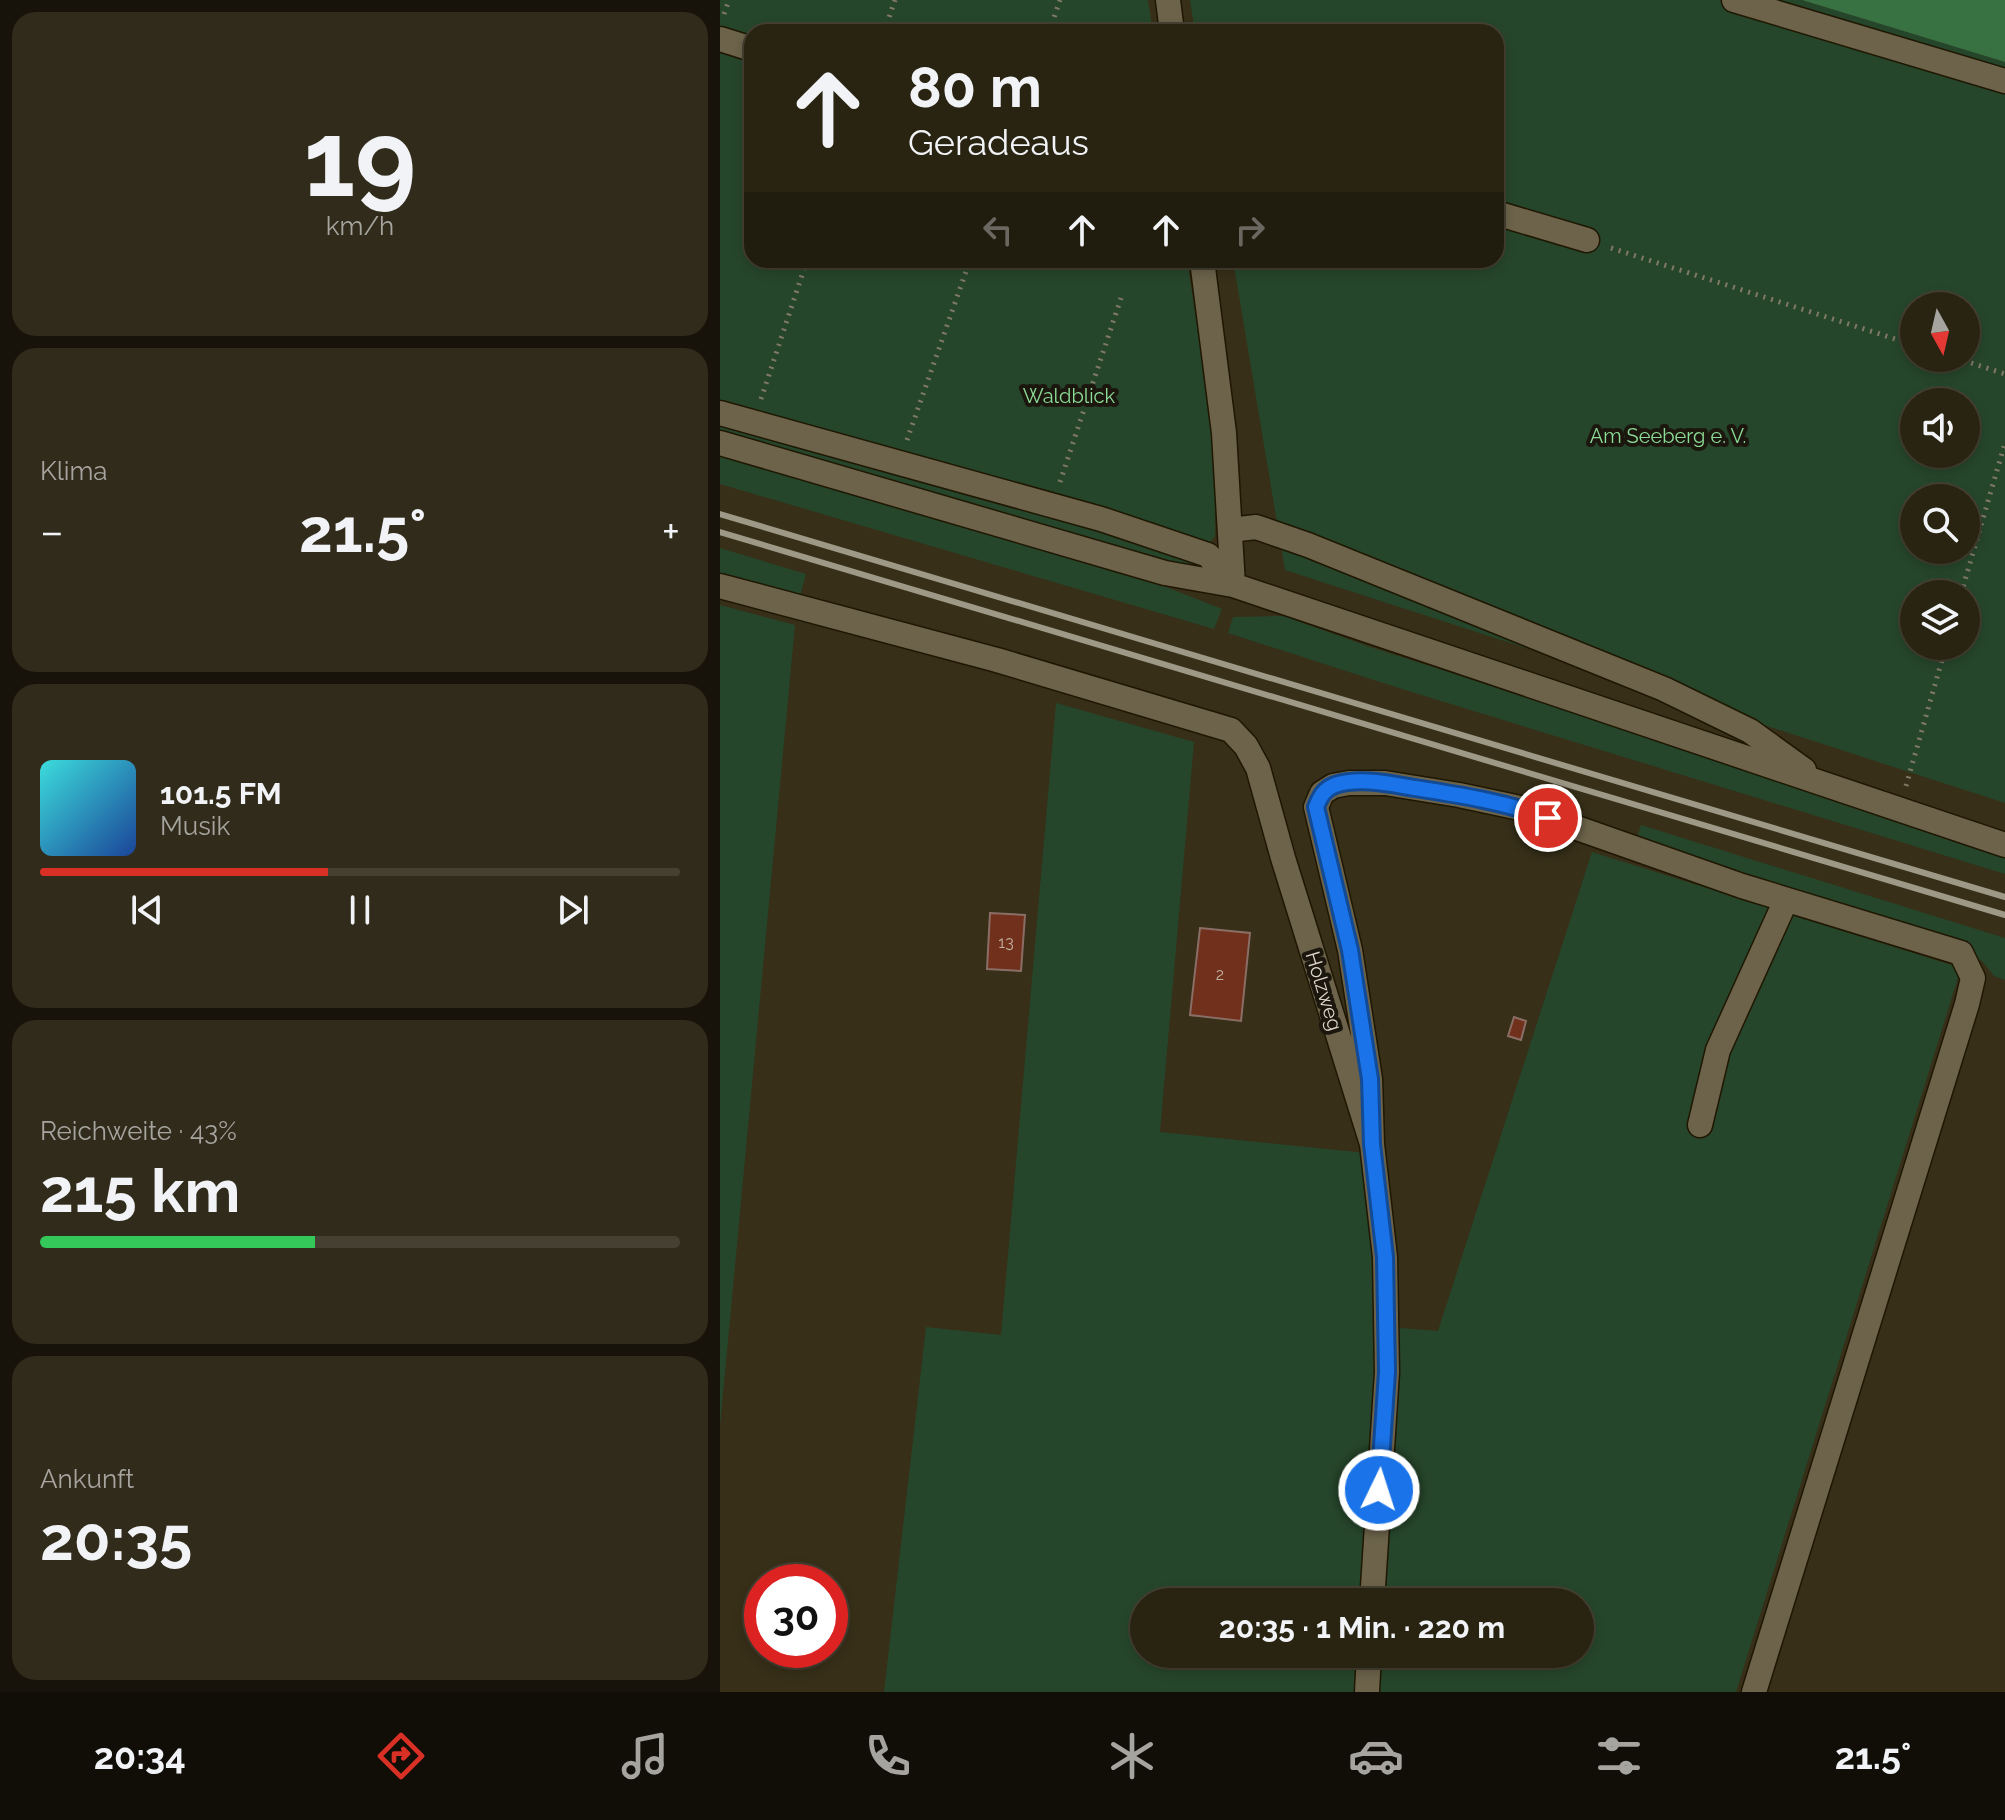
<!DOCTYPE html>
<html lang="de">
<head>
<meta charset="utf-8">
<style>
  :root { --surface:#292312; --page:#312b1b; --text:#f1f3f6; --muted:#a5a49f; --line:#454032; --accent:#d93025 }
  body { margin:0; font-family:Raleway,sans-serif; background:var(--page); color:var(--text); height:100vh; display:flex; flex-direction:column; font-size:30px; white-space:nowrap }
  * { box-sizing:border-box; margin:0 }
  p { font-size:26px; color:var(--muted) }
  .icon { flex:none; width:44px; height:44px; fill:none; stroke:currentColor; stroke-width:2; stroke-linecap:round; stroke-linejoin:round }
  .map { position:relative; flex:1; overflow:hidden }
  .drawer { display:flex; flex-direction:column; gap:12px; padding:12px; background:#17130a; width:720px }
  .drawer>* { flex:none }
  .guide { position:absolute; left:24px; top:24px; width:760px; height:244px; border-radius:24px; box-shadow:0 4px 12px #0003,0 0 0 2px var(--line); background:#292312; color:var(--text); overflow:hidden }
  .needle { width:52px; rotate:172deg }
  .buttons { position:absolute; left:1180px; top:292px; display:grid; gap:16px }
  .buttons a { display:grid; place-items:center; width:80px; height:80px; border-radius:50%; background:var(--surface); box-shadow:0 4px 12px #0003,0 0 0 2px var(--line); font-size:40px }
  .speed { position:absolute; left:24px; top:1564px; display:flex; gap:16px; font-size:40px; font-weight:700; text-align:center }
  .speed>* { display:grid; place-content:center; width:104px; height:104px; border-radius:50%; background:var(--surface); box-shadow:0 4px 12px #0003,0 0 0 2px var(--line); line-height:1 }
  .speed .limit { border:12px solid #d22; background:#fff; color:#111 }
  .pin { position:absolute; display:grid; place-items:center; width:68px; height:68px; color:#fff; margin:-34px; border:4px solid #fff; border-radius:50%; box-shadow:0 2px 8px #0007 }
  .me { position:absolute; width:88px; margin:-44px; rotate:4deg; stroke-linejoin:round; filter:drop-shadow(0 0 6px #0008) }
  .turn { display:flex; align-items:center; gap:28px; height:168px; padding:0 32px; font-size:36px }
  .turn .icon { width:104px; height:104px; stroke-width:2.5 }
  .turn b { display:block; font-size:56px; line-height:68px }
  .lanes { display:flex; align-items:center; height:76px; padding:0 32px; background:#0003; justify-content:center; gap:40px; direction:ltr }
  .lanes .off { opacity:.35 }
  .big { font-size:60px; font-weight:700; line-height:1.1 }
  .drawer .card { flex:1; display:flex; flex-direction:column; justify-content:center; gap:12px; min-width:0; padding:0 28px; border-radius:24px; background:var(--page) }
  .drawer .dial { align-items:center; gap:0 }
  .dial b { font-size:104px; line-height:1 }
  .song { display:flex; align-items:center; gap:24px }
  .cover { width:96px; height:96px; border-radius:12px; background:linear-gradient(135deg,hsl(180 70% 55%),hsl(220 70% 35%)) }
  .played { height:8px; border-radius:4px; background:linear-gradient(90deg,var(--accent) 45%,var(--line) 45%) }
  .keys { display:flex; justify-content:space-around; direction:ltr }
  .heat { display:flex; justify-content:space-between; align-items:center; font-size:44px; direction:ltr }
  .charge { height:12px; border-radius:6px; background:linear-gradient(90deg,#34c759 43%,var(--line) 0) }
  .trip { position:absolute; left:410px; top:1588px; width:464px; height:80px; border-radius:40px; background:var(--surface); box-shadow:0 4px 12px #0003,0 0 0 2px var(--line); font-weight:700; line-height:80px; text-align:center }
  .menu { display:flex; height:128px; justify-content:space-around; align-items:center; background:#100e07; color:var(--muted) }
  .menu .icon { width:56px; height:56px }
  .menu .on { color:var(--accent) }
  .menu b { font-size:36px; color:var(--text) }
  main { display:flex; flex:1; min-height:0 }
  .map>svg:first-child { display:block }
  .green { fill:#26462b; fill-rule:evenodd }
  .forest { fill:#397242 }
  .building { fill:#70301b; stroke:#8a6e65; stroke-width:2 }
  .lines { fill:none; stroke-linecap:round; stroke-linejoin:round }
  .minor-casing { stroke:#1f1702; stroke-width:27 }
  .path { stroke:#807966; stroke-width:5; stroke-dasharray:2 6; stroke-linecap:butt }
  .minor { stroke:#6c634a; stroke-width:24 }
  .rail { stroke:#9e9886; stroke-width:6 }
  .route-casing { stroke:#114b97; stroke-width:20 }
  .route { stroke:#1a73e8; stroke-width:14 }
  .labels { text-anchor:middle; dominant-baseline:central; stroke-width:8; stroke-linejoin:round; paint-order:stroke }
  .number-label { font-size:16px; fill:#c2ae9e }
  .park-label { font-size:20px; fill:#8bdc96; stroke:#1b170e }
  .street-label { font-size:20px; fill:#ddd8ca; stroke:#1b170e }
</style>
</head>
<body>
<main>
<section class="drawer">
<div class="card dial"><b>19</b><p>km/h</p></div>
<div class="card"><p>Klima</p>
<div class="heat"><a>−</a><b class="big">21.5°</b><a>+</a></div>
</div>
<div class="card">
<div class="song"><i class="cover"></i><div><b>101.5 FM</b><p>Musik</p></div></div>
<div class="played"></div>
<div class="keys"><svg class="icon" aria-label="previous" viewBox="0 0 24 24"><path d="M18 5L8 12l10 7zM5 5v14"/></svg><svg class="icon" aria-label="pause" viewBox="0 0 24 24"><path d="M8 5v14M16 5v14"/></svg><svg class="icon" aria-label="next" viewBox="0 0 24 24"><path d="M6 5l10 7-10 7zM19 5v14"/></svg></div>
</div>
<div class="card"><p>Reichweite · 43%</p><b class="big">215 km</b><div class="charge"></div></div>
<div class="card"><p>Ankunft</p><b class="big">20:35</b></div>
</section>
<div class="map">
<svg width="1285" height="1692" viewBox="0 0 1285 1692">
  <rect width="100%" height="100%" fill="#372f18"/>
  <path class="green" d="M0,0H428L433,32H32V260H467L496,449L495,536L464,573L0,432Z
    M470,0H1082L1285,62V803L565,570L513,260H776V32H475ZM1194,306H1246V358H1194ZM1194,402H1246V454H1194ZM1194,498H1246V550H1194ZM1194,594H1246V646H1194Z
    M0,454L441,585L502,609L494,629L0,484Z
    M0,548L86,574L80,596L0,574Z
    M0,605L75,625L0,1426Z
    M564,616L650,647L1050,774L1285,855V874L682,689L508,633L513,617Z
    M336,703L474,742L440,1132L666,1155L679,1328L718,1331L872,852L1241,968L1016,1692H164L206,1327L281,1335ZM424,1602H860V1654H424Z
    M921,825L1285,938V980L1274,976L1263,962L1241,947L916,841Z"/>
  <path class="forest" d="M1082,0H1285V62Z"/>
  <path class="building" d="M270,913L305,915L301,971L267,969Z
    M480,928L530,933L521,1021L470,1015Z
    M794,1017L806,1021L801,1040L788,1036Z"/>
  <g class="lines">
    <g class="minor-casing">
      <path id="minor" d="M448,0L452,32
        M1014,0L1285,81
        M0,39L32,49
        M776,213L867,240
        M482,260L504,433L513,585
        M0,413L381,519L488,555L513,585
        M0,443L445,573L513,585L1285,845
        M510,530L536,527L588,545L944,689L1030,731L1084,770
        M0,586L277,660L511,730L526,746L538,768L563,858L652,1144L665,1257L667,1372L652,1602
        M980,1125L998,1050L1066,900
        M652,1144L650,1079L630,950L596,807L602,793L613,786L629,783H665L739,795L800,808L1022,886L1241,953L1253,978L1247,1004L1034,1692
        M647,1692L649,1654"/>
    </g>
    <path class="path" d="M4,14L9,0
      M164,32L175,0
      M329,32L340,0
      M891,248L1194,345
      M1236,358L1285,374
      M41,399L87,260
      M187,440L250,260
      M340,482L401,298
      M1241,594L1285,443
      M1186,786L1226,646"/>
    <use href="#minor" class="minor"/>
    <path class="rail" d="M0,514L1285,897
      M0,532L1285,915"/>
  </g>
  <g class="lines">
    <g class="route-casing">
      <path id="route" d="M659,1490L667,1372L665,1257L652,1144L650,1079L630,950L596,807C600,797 604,789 615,785C640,777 670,784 695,788C740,795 785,802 828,818"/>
    </g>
    <use href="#route" class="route"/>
  </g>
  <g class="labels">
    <g class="number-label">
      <text x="286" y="942">13</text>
      <text x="500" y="974">2</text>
    </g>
    <g class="park-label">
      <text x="349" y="396">Waldblick</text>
      <text x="948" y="436">Am Seeberg e. V.</text>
    </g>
    <g class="street-label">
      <text transform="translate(604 991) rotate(73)">Holzweg</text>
    </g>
  </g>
</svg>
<div class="buttons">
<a><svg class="needle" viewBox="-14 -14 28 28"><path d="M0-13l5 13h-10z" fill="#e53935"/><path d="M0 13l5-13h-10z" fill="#a5a49f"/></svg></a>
<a><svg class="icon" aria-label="sound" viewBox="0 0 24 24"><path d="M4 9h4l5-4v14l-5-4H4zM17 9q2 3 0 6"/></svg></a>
<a><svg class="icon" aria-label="search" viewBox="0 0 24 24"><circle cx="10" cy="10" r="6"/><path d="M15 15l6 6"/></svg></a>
<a><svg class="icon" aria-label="layers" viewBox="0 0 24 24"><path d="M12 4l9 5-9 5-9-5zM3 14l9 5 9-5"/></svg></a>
</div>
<div class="speed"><div class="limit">30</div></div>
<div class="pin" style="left:828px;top:818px;background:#d93025"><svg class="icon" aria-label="arrive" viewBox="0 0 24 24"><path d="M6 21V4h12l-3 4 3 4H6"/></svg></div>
<svg class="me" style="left:659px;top:1490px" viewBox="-20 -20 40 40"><circle r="17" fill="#1a73e8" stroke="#fff" stroke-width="3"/><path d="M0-11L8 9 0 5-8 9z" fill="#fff"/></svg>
<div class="trip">20:35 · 1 Min. · 220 m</div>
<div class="guide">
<div class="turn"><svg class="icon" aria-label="ahead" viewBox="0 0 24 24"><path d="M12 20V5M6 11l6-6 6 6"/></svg><div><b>80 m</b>Geradeaus</div></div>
<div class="lanes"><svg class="icon off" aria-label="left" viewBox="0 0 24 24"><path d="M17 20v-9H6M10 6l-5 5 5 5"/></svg><svg class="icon" aria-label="ahead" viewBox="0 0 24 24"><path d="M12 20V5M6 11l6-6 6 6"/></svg><svg class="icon" aria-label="ahead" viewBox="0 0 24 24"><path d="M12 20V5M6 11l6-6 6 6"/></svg><svg class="icon off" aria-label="right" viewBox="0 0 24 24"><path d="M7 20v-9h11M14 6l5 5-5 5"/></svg></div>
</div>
</div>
</main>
<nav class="menu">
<b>20:34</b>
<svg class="icon on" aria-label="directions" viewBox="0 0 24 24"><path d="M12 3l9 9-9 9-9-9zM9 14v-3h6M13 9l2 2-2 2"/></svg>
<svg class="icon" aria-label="music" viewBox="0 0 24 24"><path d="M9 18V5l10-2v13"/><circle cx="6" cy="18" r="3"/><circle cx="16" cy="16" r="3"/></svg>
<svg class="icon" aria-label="phone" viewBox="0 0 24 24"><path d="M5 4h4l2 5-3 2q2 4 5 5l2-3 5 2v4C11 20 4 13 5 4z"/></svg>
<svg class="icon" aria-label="climate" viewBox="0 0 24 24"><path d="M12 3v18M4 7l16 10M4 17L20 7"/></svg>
<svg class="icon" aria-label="car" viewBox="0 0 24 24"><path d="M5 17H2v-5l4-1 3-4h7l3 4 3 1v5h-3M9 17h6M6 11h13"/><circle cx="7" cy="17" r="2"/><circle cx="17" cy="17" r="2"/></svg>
<svg class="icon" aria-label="filters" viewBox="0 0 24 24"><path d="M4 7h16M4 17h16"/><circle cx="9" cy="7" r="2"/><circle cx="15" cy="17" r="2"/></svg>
<b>21.5°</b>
</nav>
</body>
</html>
